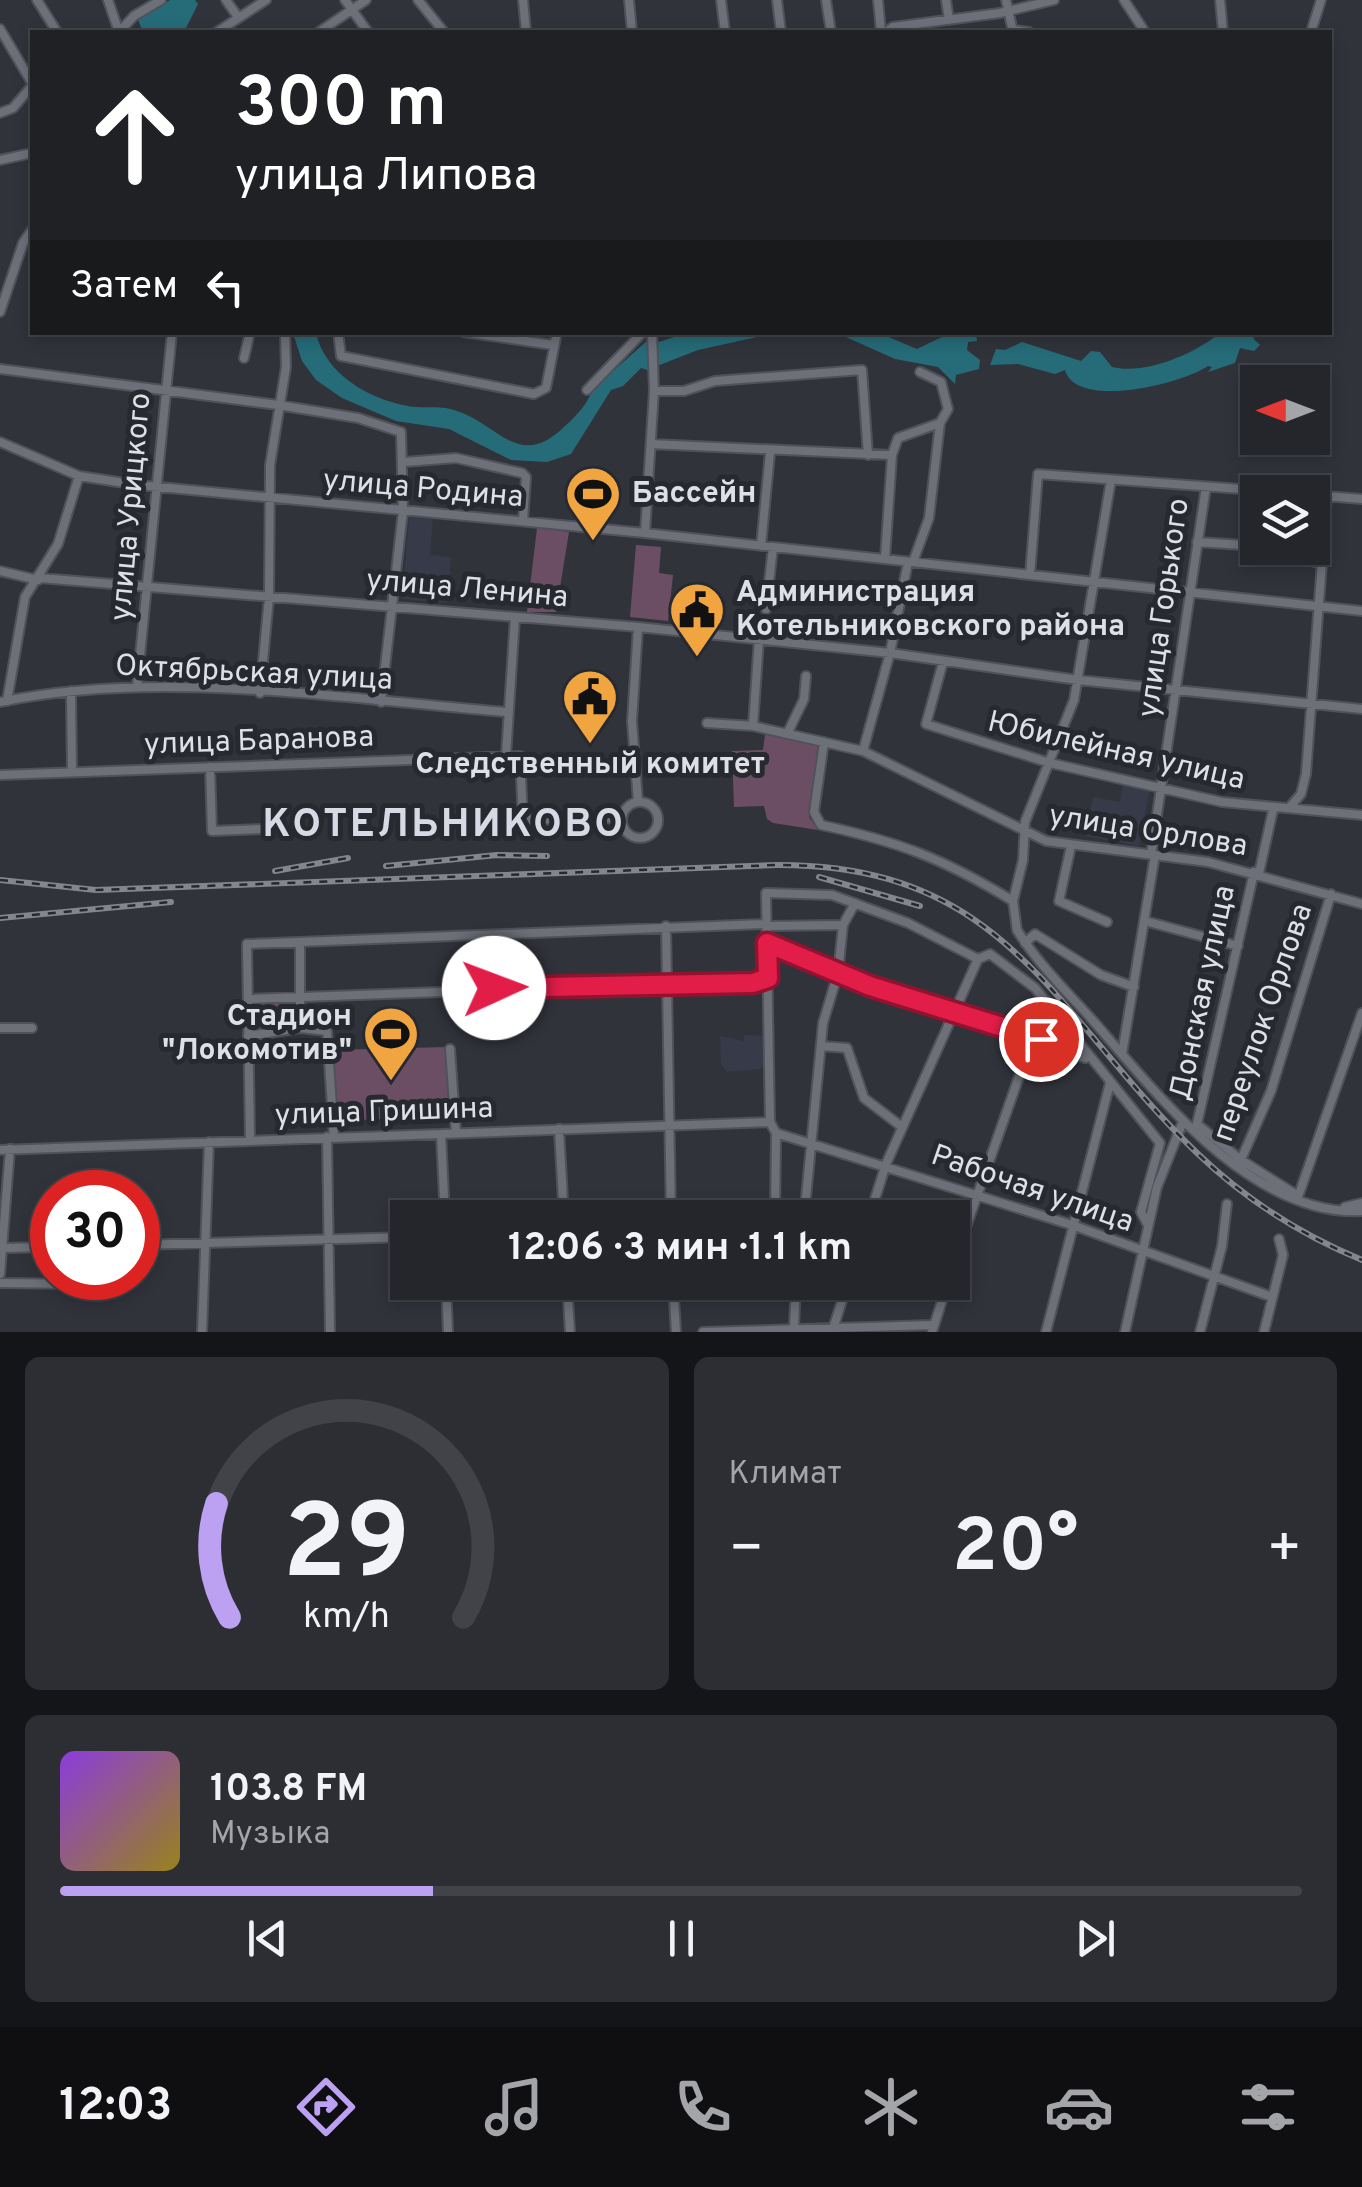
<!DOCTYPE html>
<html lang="ru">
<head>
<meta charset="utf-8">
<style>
  :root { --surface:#25262c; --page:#2d2e34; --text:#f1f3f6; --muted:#a3a5a9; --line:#424348; --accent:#bca0f2 }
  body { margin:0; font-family:Overpass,sans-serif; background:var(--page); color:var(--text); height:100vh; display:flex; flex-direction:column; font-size:38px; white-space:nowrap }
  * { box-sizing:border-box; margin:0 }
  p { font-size:32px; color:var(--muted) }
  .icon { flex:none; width:55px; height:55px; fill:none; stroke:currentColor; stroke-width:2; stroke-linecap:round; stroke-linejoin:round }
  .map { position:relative; height:1332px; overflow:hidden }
  .panel { display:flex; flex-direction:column; gap:25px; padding:25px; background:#141518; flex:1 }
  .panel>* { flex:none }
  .banner { position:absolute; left:30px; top:30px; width:1302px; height:305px; border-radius:0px; box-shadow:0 5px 15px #0003,0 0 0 2px var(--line); background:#202124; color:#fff; overflow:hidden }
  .needle { width:65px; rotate:270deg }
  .tools { position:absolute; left:1240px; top:365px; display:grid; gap:20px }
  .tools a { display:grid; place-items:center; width:90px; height:90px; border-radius:0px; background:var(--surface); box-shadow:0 5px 15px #0003,0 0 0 2px var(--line); font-size:50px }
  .speed { position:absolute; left:30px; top:1170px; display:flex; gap:20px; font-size:50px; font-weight:700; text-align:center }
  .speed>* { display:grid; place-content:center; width:130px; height:130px; border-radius:50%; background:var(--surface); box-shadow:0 5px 15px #0003,0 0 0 2px var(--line); line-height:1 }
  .speed .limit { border:15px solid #d22; background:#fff; color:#111 }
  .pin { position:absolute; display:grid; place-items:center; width:85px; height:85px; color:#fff; margin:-42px; border:5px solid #fff; border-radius:50%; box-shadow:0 2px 10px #0007 }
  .me { position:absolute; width:110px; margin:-55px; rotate:88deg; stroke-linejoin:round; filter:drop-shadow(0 0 8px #0008) }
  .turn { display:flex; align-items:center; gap:35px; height:210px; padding:0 40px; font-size:45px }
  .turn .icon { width:130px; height:130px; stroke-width:2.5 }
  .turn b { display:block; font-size:70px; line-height:85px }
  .then { display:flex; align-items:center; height:95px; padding:0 40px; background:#0003; gap:20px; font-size:38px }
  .big { font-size:75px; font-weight:700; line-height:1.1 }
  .panel .widget { flex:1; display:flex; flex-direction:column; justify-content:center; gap:15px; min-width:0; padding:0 35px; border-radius:15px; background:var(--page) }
  .panel .dial { align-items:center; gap:0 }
  .dial svg { height:260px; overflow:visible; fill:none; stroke:var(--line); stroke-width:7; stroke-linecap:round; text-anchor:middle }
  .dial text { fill:var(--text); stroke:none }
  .song { display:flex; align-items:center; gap:30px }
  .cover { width:120px; height:120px; border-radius:15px; background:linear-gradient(135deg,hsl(270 70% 55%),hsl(50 70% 35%)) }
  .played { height:10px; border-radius:5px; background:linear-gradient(90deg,var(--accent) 30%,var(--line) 30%) }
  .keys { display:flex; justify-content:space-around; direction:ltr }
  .heat { display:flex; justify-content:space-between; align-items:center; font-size:55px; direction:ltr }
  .panel .tiles { flex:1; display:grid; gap:25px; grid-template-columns:1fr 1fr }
  .widget:last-child { grid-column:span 2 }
  .trip { position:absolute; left:390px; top:1200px; width:580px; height:100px; border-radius:0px; background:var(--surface); box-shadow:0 5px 15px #0003,0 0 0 2px var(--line); font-weight:700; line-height:100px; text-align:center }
  .menu { display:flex; height:160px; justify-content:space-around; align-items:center; background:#0f0f12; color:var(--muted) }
  .menu .icon { width:70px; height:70px }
  .menu .current { color:var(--accent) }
  .menu b { font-size:45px; color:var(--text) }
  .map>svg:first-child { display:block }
  .built { fill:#373a48 }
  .green { fill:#6c4e64 }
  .water { fill:#266b78 }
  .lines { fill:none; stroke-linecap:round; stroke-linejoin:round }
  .minor-casing { stroke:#505259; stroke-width:12 }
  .minor { stroke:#6d7079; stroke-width:8 }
  .rail-casing { stroke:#84868d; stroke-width:6 }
  .rail { stroke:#272931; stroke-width:2.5; stroke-dasharray:8; stroke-linecap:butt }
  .route-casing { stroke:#92132f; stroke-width:25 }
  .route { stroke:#e11d48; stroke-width:18 }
  .labels { text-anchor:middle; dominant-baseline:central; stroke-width:10; stroke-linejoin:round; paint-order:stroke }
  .street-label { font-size:30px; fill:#dee0e5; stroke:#272931 }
  .poi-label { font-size:30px; font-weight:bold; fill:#dee0e5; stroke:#272931; text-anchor:start }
  .district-label { font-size:40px; font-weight:bold; letter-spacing:2.5px; fill:#d7dae4; stroke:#272931 }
</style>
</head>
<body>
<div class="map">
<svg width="1362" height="1332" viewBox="0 0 1362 1332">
  <rect width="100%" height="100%" fill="#31333b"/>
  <path class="built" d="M409,517L433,519L430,555L451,557L447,603L402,599Z
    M1123,784L1150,789L1139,846L1085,836L1093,797L1120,802Z
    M744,1035L766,1036V1068L727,1072L721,1064L720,1036L744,1041Z"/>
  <path class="green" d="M537,528L569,532L556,612H527Z
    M636,545L661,547L659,573L673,575L668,621L630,617Z
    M770,733L819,745L809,817L818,830L773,823L767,819L764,806L734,807L732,751L763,750L765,735Z
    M300,999L298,1027L254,1033L251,1029L254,1001Z
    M446,1047L451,1116L335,1121L333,1050Z"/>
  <path class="water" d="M170,0H195L198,4L184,32H143L138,20Z
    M293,333H316C325,374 369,399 408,406C423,409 439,405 454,410C499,423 518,472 565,426C575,417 588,404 592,390L649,339L651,371L641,368L623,386L611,390L571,454L547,462L511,460L449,429L396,421L342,398L316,380L302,361Z
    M686,333H776L698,350L657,366L656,343Z
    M837,333H879L917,349L950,333H976L977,341L968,342L967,350L980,360L979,369L956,375L955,384L938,367L895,359Z
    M1220,333H1258L1253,338L1260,345L1254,351L1240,348L1235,363L1208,372L1212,367L1208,366C1182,384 1076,410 1065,370L1055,374L1018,364L990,365L996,349L1005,350L1022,342L1081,361L1091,351L1100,352L1112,367C1146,375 1194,354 1220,333Z"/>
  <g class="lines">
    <g class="minor-casing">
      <path id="minor" d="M37,0L57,32
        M108,0L119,32
        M226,0L238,17
        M345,0L368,32
        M418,0L444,32
        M523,0L526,32
        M629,0L632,32
        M721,0L725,32
        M777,0L781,32
        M826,0L831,32
        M878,0L881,32
        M946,0L949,20
        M1006,0L1013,32
        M1124,0L1145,32
        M1220,0L1223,32
        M0,29L32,83
        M1013,30L1029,32
        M119,32L134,16L161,0
        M217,32L266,0
        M319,32L366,0
        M886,32L893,27L1000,13L1054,0
        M1311,32L1321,0
        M0,113L13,108L32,86
        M0,160L32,153
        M0,312L23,243L32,230
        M338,332L341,356L534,394L546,388L557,332
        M463,332L553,345
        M244,358L250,332
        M0,369L278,405L358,418L401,432L403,511L381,702
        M587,390L643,332
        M654,391H684L715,381L862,370L868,455
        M0,442L79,476L138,485L645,533L1362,611
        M651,444L892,455L898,438L940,423
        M404,462L456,458L522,473L526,477L523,521
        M1111,480L1074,700L1025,822L1023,860L1013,901L1017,930C1038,964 1069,994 1096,1024C1159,1097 1254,1217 1362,1211
        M1312,495L1362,499
        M645,533L654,391L652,332
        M1197,542L1258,546
        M761,546L770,453
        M1270,548L1321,564
        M885,559L892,455
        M913,562L929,518L940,423L948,409L941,382L920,372
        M0,571L38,580
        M1030,575L1038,474L1282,492
        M40,578L638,627L890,653L1078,680L1362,709
        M766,609L773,547
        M638,627L632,721L638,802
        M943,662L926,724L1050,763L1222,802L1362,815
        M137,686L172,332
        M71,691L72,772
        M260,693L269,597L270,465L286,367L285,332
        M7,701L25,597L58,544L79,476
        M0,702C159,669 345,699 506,712
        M707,723L753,726L863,751L1046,841L1208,862L1362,904
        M753,726L759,639
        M787,734L804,699L806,676
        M824,742L814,812L821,825C900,842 944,859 1013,901
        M863,751L890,653L908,562
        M506,756L515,617
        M210,767L212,831L263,829
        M0,775L520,756L523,820L622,818
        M622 820a18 18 0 1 1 36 0a18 18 0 1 1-36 0Z
        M1289,808L1301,794L1306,774L1327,496
        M1071,846L1059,901L1107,922
        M1151,855L1206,487
        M1254,872L1197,1124L1241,1160L1295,1194
        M1259,873L1273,810
        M1145,921L1238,946
        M666,926L671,1218
        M766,926L843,925
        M300,942V1028
        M767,943L870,986L955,1010L1085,1058
        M1025,943L1035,934L1101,975L1134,987
        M667,981L753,983L768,978
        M248,999L667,984
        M0,1028H32
        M248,1036L300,1028L327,1031L334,1137
        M821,1046L847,1048L864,1098L902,1127
        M450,1049L456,1133
        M1122,1054L1155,855
        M559,1129L564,1218
        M776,1133L1072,1225L1272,1297
        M441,1134L445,1218
        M327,1137L330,1332
        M250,1140L247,944L766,924
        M0,1150L770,1122
        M1240,1162L1271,1091L1331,894
        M1298,1197L1362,1013
        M1345,1207L1362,1203
        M775,1218L776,1133L770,1122L766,893L832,895L908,923L978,959L990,954L1035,988L1160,1143L1141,1212L1148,1225
        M804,1218L823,1023L838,973L843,925L855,903
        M869,1218L886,1164L978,959
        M138,1245L408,1237
        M2,1248L52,1247
        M952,1267L1045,1003
        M0,1274L10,1149
        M446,1282L448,1332
        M567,1282L570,1332
        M673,1282L676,1332
        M0,1283L83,1284
        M794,1327L796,1282
        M202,1332L209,1142
        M703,1332L934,1325
        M832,1332L848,1282
        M932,1332L948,1282
        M1046,1332L1110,1083
        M1125,1332L1157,1187L1182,1124
        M1200,1332L1222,1246L1227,1204
        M1264,1332L1283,1255L1279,1239"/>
    </g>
    <use href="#minor" class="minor"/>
    <g class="rail-casing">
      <path id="rail" d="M386,866L497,855L547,856
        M275,871L348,858
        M819,877L920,906
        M0,880L96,890L777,865C1009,864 1055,1017 1197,1153C1245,1199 1301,1235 1362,1260
        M0,918L171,902"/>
    </g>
    <use href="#rail" class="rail"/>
  </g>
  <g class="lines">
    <g class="route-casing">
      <path id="route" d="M494,988L753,983L768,978L767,943L870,986L1041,1039"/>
    </g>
    <use href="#route" class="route"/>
  </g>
  <defs>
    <g id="stadium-pin" transform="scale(2.875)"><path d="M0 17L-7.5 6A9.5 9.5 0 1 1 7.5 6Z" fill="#f1a540" stroke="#272931"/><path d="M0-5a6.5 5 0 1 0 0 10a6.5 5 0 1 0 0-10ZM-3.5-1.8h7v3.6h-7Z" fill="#111"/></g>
    <g id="civic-pin" transform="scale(2.875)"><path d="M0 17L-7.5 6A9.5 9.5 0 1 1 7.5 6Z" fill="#f1a540" stroke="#272931"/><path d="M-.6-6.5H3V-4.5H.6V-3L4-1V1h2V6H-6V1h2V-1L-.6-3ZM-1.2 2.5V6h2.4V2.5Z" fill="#111"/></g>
  </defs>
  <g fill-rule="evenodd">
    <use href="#stadium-pin" x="593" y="494"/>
    <use href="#civic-pin" x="697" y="610"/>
    <use href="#civic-pin" x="590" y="697"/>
    <use href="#stadium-pin" x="391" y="1034"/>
  </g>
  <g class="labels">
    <g class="street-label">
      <text transform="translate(423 490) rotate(5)">улица Родина</text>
      <text transform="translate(132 507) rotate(-85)">улица Урицкого</text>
      <text transform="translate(467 590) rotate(5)">улица Ленина</text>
      <text transform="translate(1165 608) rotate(-82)">улица Горького</text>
      <text transform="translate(254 674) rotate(3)">Октябрьская улица</text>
      <text transform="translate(259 742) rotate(-2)">улица Баранова</text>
      <text transform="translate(1116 752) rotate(13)">Юбилейная улица</text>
      <text transform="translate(1148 832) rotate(9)">улица Орлова</text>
      <text transform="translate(1204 993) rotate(-78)">Донская улица</text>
      <text transform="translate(1264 1023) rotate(-71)">переулок Орлова</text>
      <text transform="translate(384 1113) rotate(-2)">улица Гришина</text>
      <text transform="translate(1032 1190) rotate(19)">Рабочая улица</text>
    </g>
    <g class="poi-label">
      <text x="632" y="494">Бассейн</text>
      <text x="736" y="593">Администрация<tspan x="736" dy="34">Котельниковского района</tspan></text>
      <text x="590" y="765" text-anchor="middle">Следственный комитет</text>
      <text x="352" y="1017" text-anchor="end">Стадион<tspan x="352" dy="34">"Локомотив"</tspan></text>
    </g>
    <g class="district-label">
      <text x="444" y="826">КОТЕЛЬНИКОВО</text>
    </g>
  </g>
</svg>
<div class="tools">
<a><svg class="needle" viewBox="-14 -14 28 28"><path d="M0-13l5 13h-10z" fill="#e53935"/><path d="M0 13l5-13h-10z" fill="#a3a5a9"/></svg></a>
<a><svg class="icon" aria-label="layers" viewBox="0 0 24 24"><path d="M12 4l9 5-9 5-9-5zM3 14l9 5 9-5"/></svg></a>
</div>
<div class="speed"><div class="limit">30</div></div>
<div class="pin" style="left:1041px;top:1039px;background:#d93025"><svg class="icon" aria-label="arrive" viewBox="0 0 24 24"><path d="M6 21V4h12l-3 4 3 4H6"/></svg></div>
<svg class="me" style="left:494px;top:988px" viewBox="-20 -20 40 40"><circle r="19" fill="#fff"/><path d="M0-13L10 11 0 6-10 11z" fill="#e11d48"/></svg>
<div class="trip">12:06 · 3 мин · 1.1 km</div>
<div class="banner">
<div class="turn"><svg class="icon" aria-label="ahead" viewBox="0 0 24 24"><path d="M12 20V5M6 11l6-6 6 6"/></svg><div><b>300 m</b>улица Липова</div></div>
<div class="then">Затем<svg class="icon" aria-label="left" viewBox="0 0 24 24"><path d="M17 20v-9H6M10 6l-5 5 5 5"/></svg></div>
</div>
</div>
<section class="panel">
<div class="tiles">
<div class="widget dial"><svg viewBox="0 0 100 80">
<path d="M14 69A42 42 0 1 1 86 69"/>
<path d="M14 69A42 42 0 0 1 10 34" stroke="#bca0f2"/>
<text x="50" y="56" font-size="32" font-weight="700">29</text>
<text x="50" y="72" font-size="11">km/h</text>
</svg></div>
<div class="widget"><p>Климат</p>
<div class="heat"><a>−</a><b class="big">20°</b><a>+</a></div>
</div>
<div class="widget">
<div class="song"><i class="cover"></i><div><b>103.8 FM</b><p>Музыка</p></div></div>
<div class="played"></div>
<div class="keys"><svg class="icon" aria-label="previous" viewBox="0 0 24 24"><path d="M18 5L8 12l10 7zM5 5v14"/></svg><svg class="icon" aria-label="pause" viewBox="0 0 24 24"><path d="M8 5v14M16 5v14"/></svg><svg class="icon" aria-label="next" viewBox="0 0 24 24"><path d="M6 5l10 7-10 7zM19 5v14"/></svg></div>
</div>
</div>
</section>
<nav class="menu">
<b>12:03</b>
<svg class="icon current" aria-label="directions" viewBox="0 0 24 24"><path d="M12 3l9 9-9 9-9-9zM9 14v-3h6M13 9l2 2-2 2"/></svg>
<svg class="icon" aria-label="music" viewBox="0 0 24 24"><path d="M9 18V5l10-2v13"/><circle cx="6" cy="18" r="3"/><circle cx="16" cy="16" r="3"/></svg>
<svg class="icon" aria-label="phone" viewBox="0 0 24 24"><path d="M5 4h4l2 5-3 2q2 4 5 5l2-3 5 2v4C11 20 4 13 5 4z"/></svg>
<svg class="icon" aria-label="climate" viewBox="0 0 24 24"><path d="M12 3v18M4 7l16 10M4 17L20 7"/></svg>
<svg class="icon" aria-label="car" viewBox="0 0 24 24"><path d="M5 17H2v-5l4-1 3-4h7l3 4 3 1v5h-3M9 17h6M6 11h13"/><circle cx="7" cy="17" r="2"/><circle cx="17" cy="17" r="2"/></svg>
<svg class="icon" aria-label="filters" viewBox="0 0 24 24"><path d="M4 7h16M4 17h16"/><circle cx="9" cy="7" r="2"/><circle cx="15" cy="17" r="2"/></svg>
</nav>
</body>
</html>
